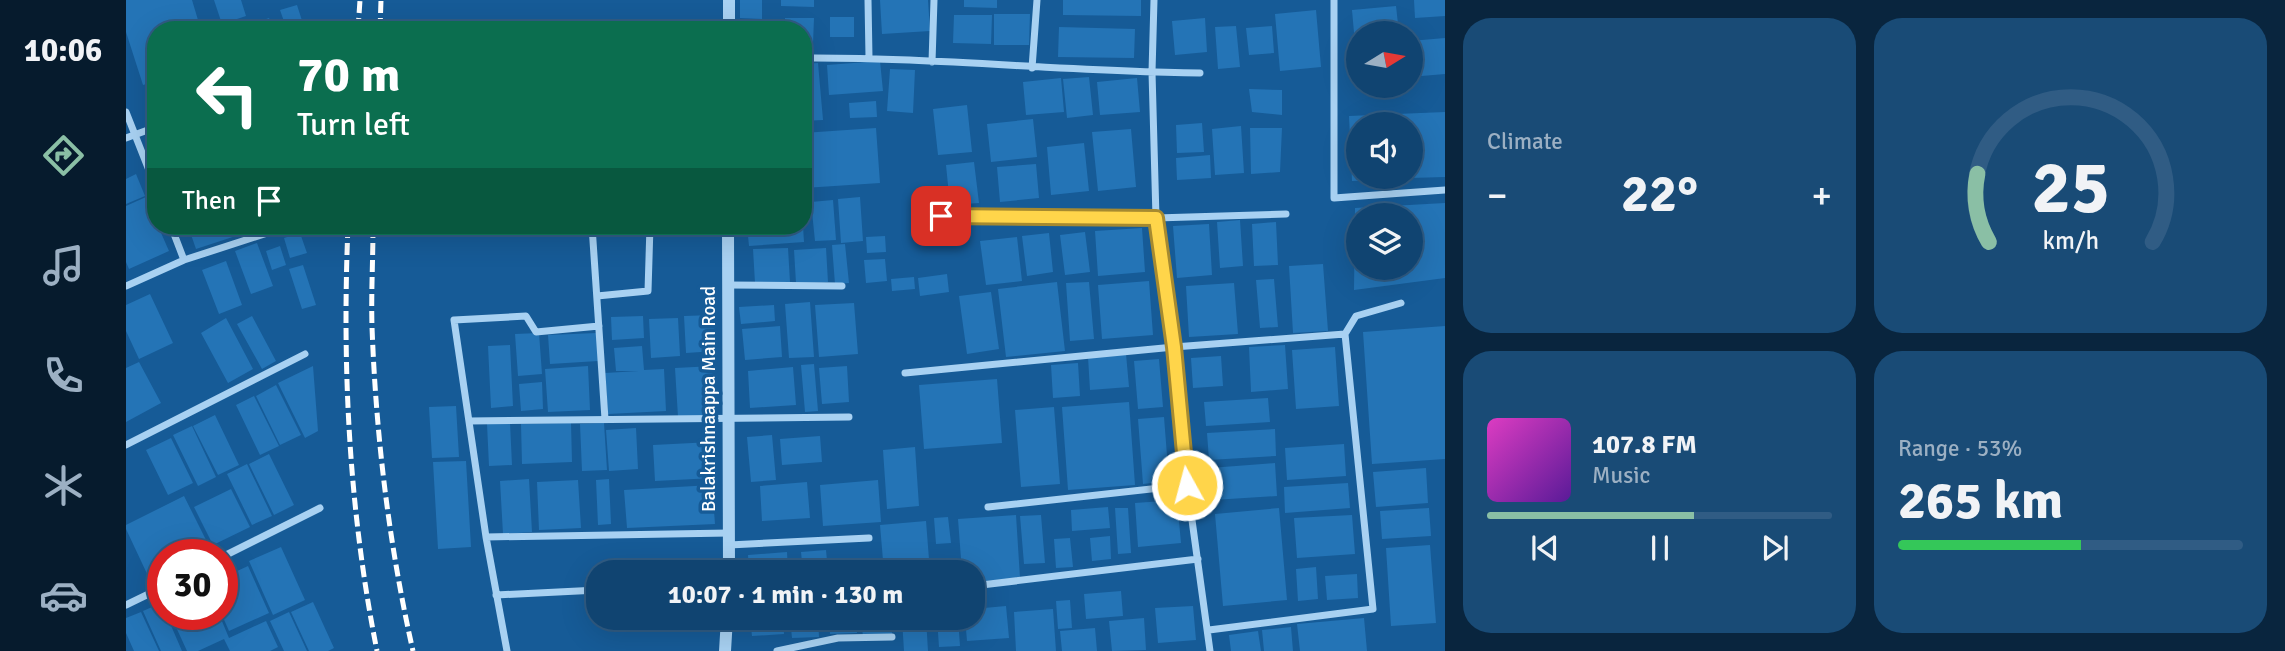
<!DOCTYPE html>
<html lang="en">
<head>
<meta charset="utf-8">
<style>
  :root { --surface:#104471; --page:#194b76; --text:#f1f3f6; --muted:#9cb0c3; --line:#305c84; --accent:#8abfa5 }
  body { margin:0; font-family:Signika,sans-serif; background:var(--page); color:var(--text); height:100vh; display:flex; flex-direction:column; font-size:26px; white-space:nowrap }
  * { box-sizing:border-box; margin:0 }
  p { font-size:23px; color:var(--muted) }
  .icon { flex:none; width:38px; height:38px; fill:none; stroke:currentColor; stroke-width:2; stroke-linecap:round; stroke-linejoin:round }
  .map { position:relative; flex:1; overflow:hidden }
  .panel { display:flex; flex-direction:column; gap:18px; padding:18px; background:#09253e; width:840px }
  .panel>* { flex:none }
  .guide { position:absolute; left:21px; top:21px; width:665px; height:214px; border-radius:28px; box-shadow:0 7px 28px #0002,0 0 0 2px var(--line); background:#0b6e4f; color:#fff; overflow:hidden }
  .needle { width:46px; rotate:79deg }
  .tools { position:absolute; left:1220px; top:21px; display:grid; gap:14px }
  .tools a { display:grid; place-items:center; width:77px; height:77px; border-radius:50%; background:var(--surface); box-shadow:0 7px 28px #0002,0 0 0 2px var(--line); font-size:35px }
  .speed { position:absolute; left:21px; top:539px; display:flex; gap:14px; font-size:35px; font-weight:700; text-align:center }
  .speed>* { display:grid; place-content:center; width:91px; height:91px; border-radius:50%; background:var(--surface); box-shadow:0 7px 28px #0002,0 0 0 2px var(--line); line-height:1 }
  .speed .limit { border:10px solid #d22; background:#fff; color:#111 }
  .pin { position:absolute; display:grid; place-items:center; width:60px; height:60px; color:#fff; margin:-30px; border-radius:14px; box-shadow:0 4px 10px #0006 }
  .me { position:absolute; width:77px; margin:-38px; rotate:353deg; stroke-linejoin:round; filter:drop-shadow(0 0 5px #0008) }
  .turn { display:flex; align-items:center; gap:24px; height:147px; padding:0 35px; font-size:32px }
  .turn .icon { width:91px; height:91px; stroke-width:2.5 }
  .turn b { display:block; font-size:49px; line-height:60px }
  .then { display:flex; align-items:center; height:66px; padding:0 35px; background:#0003; gap:14px; font-size:26px }
  .big { font-size:52px; font-weight:700; line-height:1.1 }
  .panel .card { flex:1; display:flex; flex-direction:column; justify-content:center; gap:10px; min-width:0; padding:0 24px; border-radius:28px; background:var(--page) }
  .panel .dial { align-items:center; gap:0 }
  .dial svg { height:182px; overflow:visible; fill:none; stroke:var(--line); stroke-width:7; stroke-linecap:round; text-anchor:middle }
  .dial text { fill:var(--text); stroke:none }
  .song { display:flex; align-items:center; gap:21px }
  .cover { width:84px; height:84px; border-radius:10px; background:linear-gradient(135deg,hsl(310 70% 55%),hsl(270 70% 35%)) }
  .played { height:7px; border-radius:4px; background:linear-gradient(90deg,var(--accent) 60%,var(--line) 60%) }
  .keys { display:flex; justify-content:space-around; direction:ltr }
  .heat { display:flex; justify-content:space-between; align-items:center; font-size:38px; direction:ltr }
  .charge { height:10px; border-radius:5px; background:linear-gradient(90deg,#34c759 53%,var(--line) 0) }
  .panel .tiles { flex:1; display:grid; gap:18px; grid-template-columns:repeat(2,1fr) }
  .trip { position:absolute; left:460px; top:560px; width:399px; height:70px; border-radius:28px; background:var(--surface); box-shadow:0 7px 28px #0002,0 0 0 2px var(--line); font-weight:700; line-height:70px; text-align:center }
  main { display:flex; flex:1; min-height:0 }
  .tab-bar { display:flex; flex-direction:column; width:126px; justify-content:space-around; align-items:center; background:#061b2d; color:var(--muted) }
  .tab-bar .icon { width:49px; height:49px }
  .tab-bar .selected { color:var(--accent) }
  .tab-bar b { font-size:32px; color:var(--text) }
  .map>svg:first-child { display:block }
  .building { fill:#2474b6; fill-rule:evenodd }
  .lines { fill:none; stroke-linecap:round; stroke-linejoin:round }
  .minor { stroke:#a8d1f2; stroke-width:7 }
  .tertiary { stroke:#a8d1f2; stroke-width:12 }
  .rail { stroke:#fff; stroke-width:5; stroke-dasharray:12 5; stroke-linecap:butt }
  .route-casing { stroke:#a68a30; stroke-width:18 }
  .route { stroke:#ffd54a; stroke-width:12 }
  .labels { text-anchor:middle; dominant-baseline:central; stroke-width:7; stroke-linejoin:round; paint-order:stroke }
  .street-label { font-size:19px; fill:#fff; stroke:#165b97 }
</style>
</head>
<body>
<main>
<nav class="tab-bar">
<b>10:06</b>
<svg class="icon selected" aria-label="directions" viewBox="0 0 24 24"><path d="M12 3l9 9-9 9-9-9zM9 14v-3h6M13 9l2 2-2 2"/></svg>
<svg class="icon" aria-label="music" viewBox="0 0 24 24"><path d="M9 18V5l10-2v13"/><circle cx="6" cy="18" r="3"/><circle cx="16" cy="16" r="3"/></svg>
<svg class="icon" aria-label="phone" viewBox="0 0 24 24"><path d="M5 4h4l2 5-3 2q2 4 5 5l2-3 5 2v4C11 20 4 13 5 4z"/></svg>
<svg class="icon" aria-label="climate" viewBox="0 0 24 24"><path d="M12 3v18M4 7l16 10M4 17L20 7"/></svg>
<svg class="icon" aria-label="car" viewBox="0 0 24 24"><path d="M5 17H2v-5l4-1 3-4h7l3 4 3 1v5h-3M9 17h6M6 11h13"/><circle cx="7" cy="17" r="2"/><circle cx="17" cy="17" r="2"/></svg>
</nav>
<div class="map">
<svg width="1319" height="651" viewBox="0 0 1319 651">
  <rect width="100%" height="100%" fill="#165b97"/>
  <path class="building" d="M0,0H66L75,30H30V81L17,85L0,32Z
    M88,0H115L120,16L96,24Z
    M614,0H636V19L614,18Z
    M655,0H688V7L655,6Z
    M754,0H802L804,31L756,34Z
    M838,0H871V8L838,7Z
    M937,0H1015V16L937,15Z
    M1288,0H1319V16L1289,18Z
    M171,5L179,30H161L154,10Z
    M1270,6L1273,33H1232V44H1229L1226,10Z
    M1190,10L1195,67L1154,71L1149,14Z
    M868,14H904L903,45H868Z
    M828,15H866L865,44L827,43Z
    M704,17H728V37H704Z
    M143,18L147,30H124L123,25Z
    M659,18H688L687,44L677,43V30H659Z
    M1079,18L1081,52L1049,55L1046,21Z
    M1110,26L1114,67L1092,69L1089,27Z
    M1146,26L1148,53L1123,55L1120,28Z
    M933,27L1009,29L1008,58L932,57Z
    M1319,38V74L1284,77V41Z
    M754,61L757,91L703,95L701,65Z
    M692,63L697,120L677,121V64Z
    M764,69L789,70L787,113L761,111Z
    M963,77L967,115L941,118L937,79Z
    M935,78L938,112L900,115L897,82Z
    M1011,78L1014,112L974,115L971,82Z
    M1123,89L1156,90V115L1126,112Z
    M750,101L751,117L724,118L723,103Z
    M841,105L846,152L812,155L807,109Z
    M1319,112V177L1284,178V124H1232V177H1273V179L1226,181L1223,116Z
    M907,119L911,157L865,162L861,124Z
    M1076,123L1078,152L1051,153L1050,125Z
    M1115,126L1118,173L1089,175L1086,129Z
    M750,128L754,183L678,188L677,133Z
    M1124,128H1156L1154,172L1125,174Z
    M1005,129L1010,187L972,191L966,132Z
    M958,143L963,191L925,195L921,147Z
    M1084,155L1085,178L1051,180L1050,158Z
    M848,162L853,203L824,205L820,165Z
    M910,164L913,198L874,202L871,167Z
    M10,174L19,196L0,204V179Z
    M20,197L30,220V226H32L43,251L3,269L0,262V206Z
    M734,197L737,241L715,243L712,199Z
    M707,200L710,240L689,241L685,202Z
    M1319,203V278L1228,290L1229,208ZM1232,215H1284V268H1232Z
    M1114,220L1117,266L1094,268L1091,222Z
    M1150,222L1152,265L1128,266L1126,224Z
    M1083,224L1086,275L1051,278L1047,226Z
    M62,226H127L128,230L70,249Z
    M621,226H677L678,242L623,246Z
    M1016,228L1019,272L972,276L969,231Z
    M959,232L964,272L939,275L934,235Z
    M174,233L181,253L164,258L158,238Z
    M923,233L927,272L901,276L896,236Z
    M759,236L760,252L741,253L740,237Z
    M891,237L896,281L860,285L854,241Z
    M131,243L147,286L125,294L109,251Z
    M719,244L723,283L709,284L706,245Z
    M154,246L160,265L146,270L140,251Z
    M662,248L664,282L629,283L627,249Z
    M700,248L702,282L670,283L668,250Z
    M759,259L761,281L740,283L738,260Z
    M100,261L116,305L93,314L76,270Z
    M1197,264L1202,331L1167,333L1163,266Z
    M177,265L190,305L176,309L163,269Z
    M821,274L823,292L794,296L792,278Z
    M788,277L789,289L766,291L765,279Z
    M1148,279L1152,327L1134,328L1130,280Z
    M1023,281L1027,335L976,339L972,285Z
    M931,282L939,351L880,357L872,289Z
    M963,282L968,339L944,341L940,283Z
    M1108,283L1112,334L1063,337L1060,286Z
    M865,292L873,349L841,354L833,296Z
    M24,294L47,343L13,359L0,331V305Z
    M684,302L688,357L663,358L659,304Z
    M728,303L732,354L693,357L689,305Z
    M648,305L649,321L615,324L613,307Z
    M588,315L590,351L560,353L558,316Z
    M126,316L150,361L136,369L111,324Z
    M517,316L518,338L486,340L485,317Z
    M100,318L127,369L102,383L75,333Z
    M552,318L554,356L525,358L523,319Z
    M654,326L656,357L619,360L616,329Z
    M1319,326V459L1246,464L1237,332Z
    M413,333L416,374L392,376L389,334Z
    M471,333L472,361L424,364L422,335Z
    M384,345L387,406L365,408L362,346Z
    M1159,345L1162,389L1125,392L1123,347Z
    M516,346L518,370L538,369L540,411L482,414L479,373L513,371H490L488,348Z
    M1209,347L1213,406L1170,409L1166,350Z
    M1000,354L1003,387L964,390L962,357Z
    M1095,356L1097,386L1067,388L1065,358Z
    M1033,359L1037,407L1012,409L1008,361Z
    M13,362L35,403L0,422V368Z
    M952,363L954,396L927,398L925,365Z
    M688,364L692,411L679,412L675,365Z
    M187,366L192,431L179,438L152,383Z
    M462,366L464,410L422,412L419,369Z
    M588,366L591,415L552,417L549,368Z
    M721,366L723,402L696,404L693,368Z
    M667,367L670,405L624,408L622,371Z
    M871,379L876,443L798,449L793,385Z
    M416,382L417,409L395,411L393,384Z
    M150,385L175,435L154,445L130,396Z
    M128,396L153,446L134,455L110,405Z
    M1142,398L1144,422L1080,426L1078,402Z
    M1003,402L1009,485L942,490L936,407Z
    M330,406L333,457L306,458L303,407Z
    M928,407L934,484L895,487L889,410Z
    M89,415L113,465L92,475L67,426Z
    M1038,417L1043,481L1017,484L1012,419Z
    M384,423L386,465L363,466L361,424Z
    M445,423L446,462L396,464L395,424Z
    M478,423L481,470L456,471L454,424Z
    M66,426L90,477L72,486L47,435Z
    M510,428L512,469L483,471L480,430Z
    M1149,429L1150,456L1083,460L1081,433Z
    M646,435L650,480L625,482L621,437Z
    M694,436L696,462L656,465L654,439Z
    M45,438L67,483L42,495L20,450Z
    M586,442L588,478L529,481L527,445Z
    M1218,444L1220,476L1161,480L1159,448Z
    M789,447L793,506L761,509L757,450Z
    M143,454L168,505L148,515L123,464Z
    M340,461L345,547L312,549L307,462Z
    M1149,463L1151,496L1087,500L1084,468Z
    M121,464L146,516L126,525L101,474Z
    M1300,468L1302,503L1250,507L1247,472Z
    M403,479L406,532L377,534L374,481Z
    M483,479L485,524L472,525L470,480Z
    M452,480L455,528L413,530L411,482Z
    M752,480L755,522L697,526L694,485Z
    M681,482L684,518L636,521L634,486Z
    M1222,483L1224,508L1159,513L1158,487Z
    M586,485L589,524L501,528L498,490Z
    M105,489L124,527L87,545L68,507Z
    M58,496L84,548L70,555H37V571L23,578L0,529V525Z
    M1051,500L1055,543L1012,547L1009,503Z
    M982,507L984,528L946,531L945,510Z
    M989,508H1002L1005,553L992,554Z
    M1153,508L1161,600L1097,606L1089,514Z
    M1303,508L1305,536L1256,539L1254,511Z
    M890,515L894,578L847,582V572H836L832,519Z
    M915,515L919,563L898,564L894,516Z
    M1226,515L1229,554L1171,558L1168,518Z
    M822,517L825,543L810,544L808,518Z
    M800,521L804,572H758L754,525Z
    M984,536L985,559L966,561L964,538Z
    M944,538L947,567L930,568L928,539Z
    M1304,545L1310,623L1265,626L1260,548Z
    M155,547L179,600L147,615L123,561Z
    M700,550L702,572H677L675,552Z
    M661,552L662,572H623L622,555Z
    M728,561L729,572H709L708,562Z
    M122,566L143,613L103,631L96,615V578Z
    M1190,567L1192,599L1172,601L1170,569Z
    M1231,574L1232,598L1201,600L1199,576Z
    M995,591L997,616L960,619L958,594Z
    M944,600L946,628L932,629L930,601Z
    M187,602L208,648L202,651H183L165,612Z
    M35,603L37,614H40L56,651H35L17,611Z
    M880,606L883,638L841,641L839,618H847V609Z
    M1067,606L1070,640L1032,643L1029,608Z
    M927,609L930,651H890L888,612Z
    M15,612L33,651H8L0,633V618Z
    M163,612L181,651H158L144,621Z
    M44,614H93L103,638L140,621L152,647L144,651H104L98,639L72,651H61Z
    M624,618H657L658,634L626,636Z
    M664,618H692L693,637L666,638Z
    M703,618H730L731,633L704,634Z
    M735,618H765L766,634L737,637Z
    M800,618L802,651H778L776,619Z
    M811,618H832L834,646L813,647Z
    M1018,618L1020,650L986,651L983,621Z
    M1238,618L1241,651H1174L1171,624Z
    M1165,627L1167,651H1138L1136,630Z
    M969,628L971,651H936L934,631Z
    M1132,631L1135,651H1105L1103,635Z"/>
  <g class="lines">
    <path class="minor" d="M742,0L743,57
      M1028,0L1026,72L1030,218L1048,347L1058,462L1084,651
      M1208,0V198L1319,190
      M677,58C810,57 942,72 1074,73
      M806,62L808,0
      M906,68L911,0
      M0,112L30,188
      M0,138L30,127
      M815,216L1030,218L1160,214
      M45,226L58,260
      M466,226L479,419
      M602,285L716,286
      M0,286L58,260L163,226
      M471,296L522,291L524,226
      M779,373L1048,347L1219,334
      M343,421L723,417
      M0,445L179,354
      M862,507L1061,485
      M360,537L603,533
      M603,545L743,538
      M96,557L194,508
      M847,586L1072,559
      M370,595L472,590
      M0,605L37,587
      M1083,630L1247,609L1219,334L1230,316L1275,303
      M381,651L360,537L328,320L400,316L410,332L473,326
      M651,651L712,638L766,637"/>
    <path class="tertiary" d="M603,0V30
      M602,226L603,572
      M599,651L601,618"/>
    <path class="rail" d="M232,30L234,0
      M254,30L255,0
      M222,226C216,368 223,511 251,651
      M247,226C247,260 245,294 246,327C250,436 263,545 287,651"/>
  </g>
  <g class="lines">
    <g class="route-casing">
      <path id="route" d="M815,216L1030,218L1048,347L1061,485"/>
    </g>
    <use href="#route" class="route"/>
  </g>
  <g class="labels">
    <g class="street-label">
      <text transform="translate(583 399) rotate(-90)">Balakrishnaappa Main Road</text>
    </g>
  </g>
</svg>
<div class="tools">
<a><svg class="needle" viewBox="-14 -14 28 28"><path d="M0-13l5 13h-10z" fill="#e53935"/><path d="M0 13l5-13h-10z" fill="#9cb0c3"/></svg></a>
<a><svg class="icon" aria-label="sound" viewBox="0 0 24 24"><path d="M4 9h4l5-4v14l-5-4H4zM17 9q2 3 0 6"/></svg></a>
<a><svg class="icon" aria-label="layers" viewBox="0 0 24 24"><path d="M12 4l9 5-9 5-9-5zM3 14l9 5 9-5"/></svg></a>
</div>
<div class="speed"><div class="limit">30</div></div>
<div class="pin" style="left:815px;top:216px;background:#d93025"><svg class="icon" aria-label="arrive" viewBox="0 0 24 24"><path d="M6 21V4h12l-3 4 3 4H6"/></svg></div>
<svg class="me" style="left:1061px;top:485px" viewBox="-20 -20 40 40"><circle r="17" fill="#ffd54a" stroke="#fff" stroke-width="3"/><path d="M0-11L8 9 0 5-8 9z" fill="#fff"/></svg>
<div class="trip">10:07 · 1 min · 130 m</div>
<div class="guide">
<div class="turn"><svg class="icon" aria-label="left" viewBox="0 0 24 24"><path d="M17 20v-9H6M10 6l-5 5 5 5"/></svg><div><b>70 m</b>Turn left</div></div>
<div class="then">Then<svg class="icon" aria-label="arrive" viewBox="0 0 24 24"><path d="M6 21V4h12l-3 4 3 4H6"/></svg></div>
</div>
</div>
<section class="panel">
<div class="tiles">
<div class="card"><p>Climate</p>
<div class="heat"><a>−</a><b class="big">22°</b><a>+</a></div>
</div>
<div class="card dial"><svg viewBox="0 0 100 80">
<path d="M14 69A42 42 0 1 1 86 69"/>
<path d="M14 69A42 42 0 0 1 9 39" stroke="#8abfa5"/>
<text x="50" y="56" font-size="32" font-weight="700">25</text>
<text x="50" y="72" font-size="11">km/h</text>
</svg></div>
<div class="card">
<div class="song"><i class="cover"></i><div><b>107.8 FM</b><p>Music</p></div></div>
<div class="played"></div>
<div class="keys"><svg class="icon" aria-label="previous" viewBox="0 0 24 24"><path d="M18 5L8 12l10 7zM5 5v14"/></svg><svg class="icon" aria-label="pause" viewBox="0 0 24 24"><path d="M8 5v14M16 5v14"/></svg><svg class="icon" aria-label="next" viewBox="0 0 24 24"><path d="M6 5l10 7-10 7zM19 5v14"/></svg></div>
</div>
<div class="card"><p>Range · 53%</p><b class="big">265 km</b><div class="charge"></div></div>
</div>
</section>
</main>
</body>
</html>
